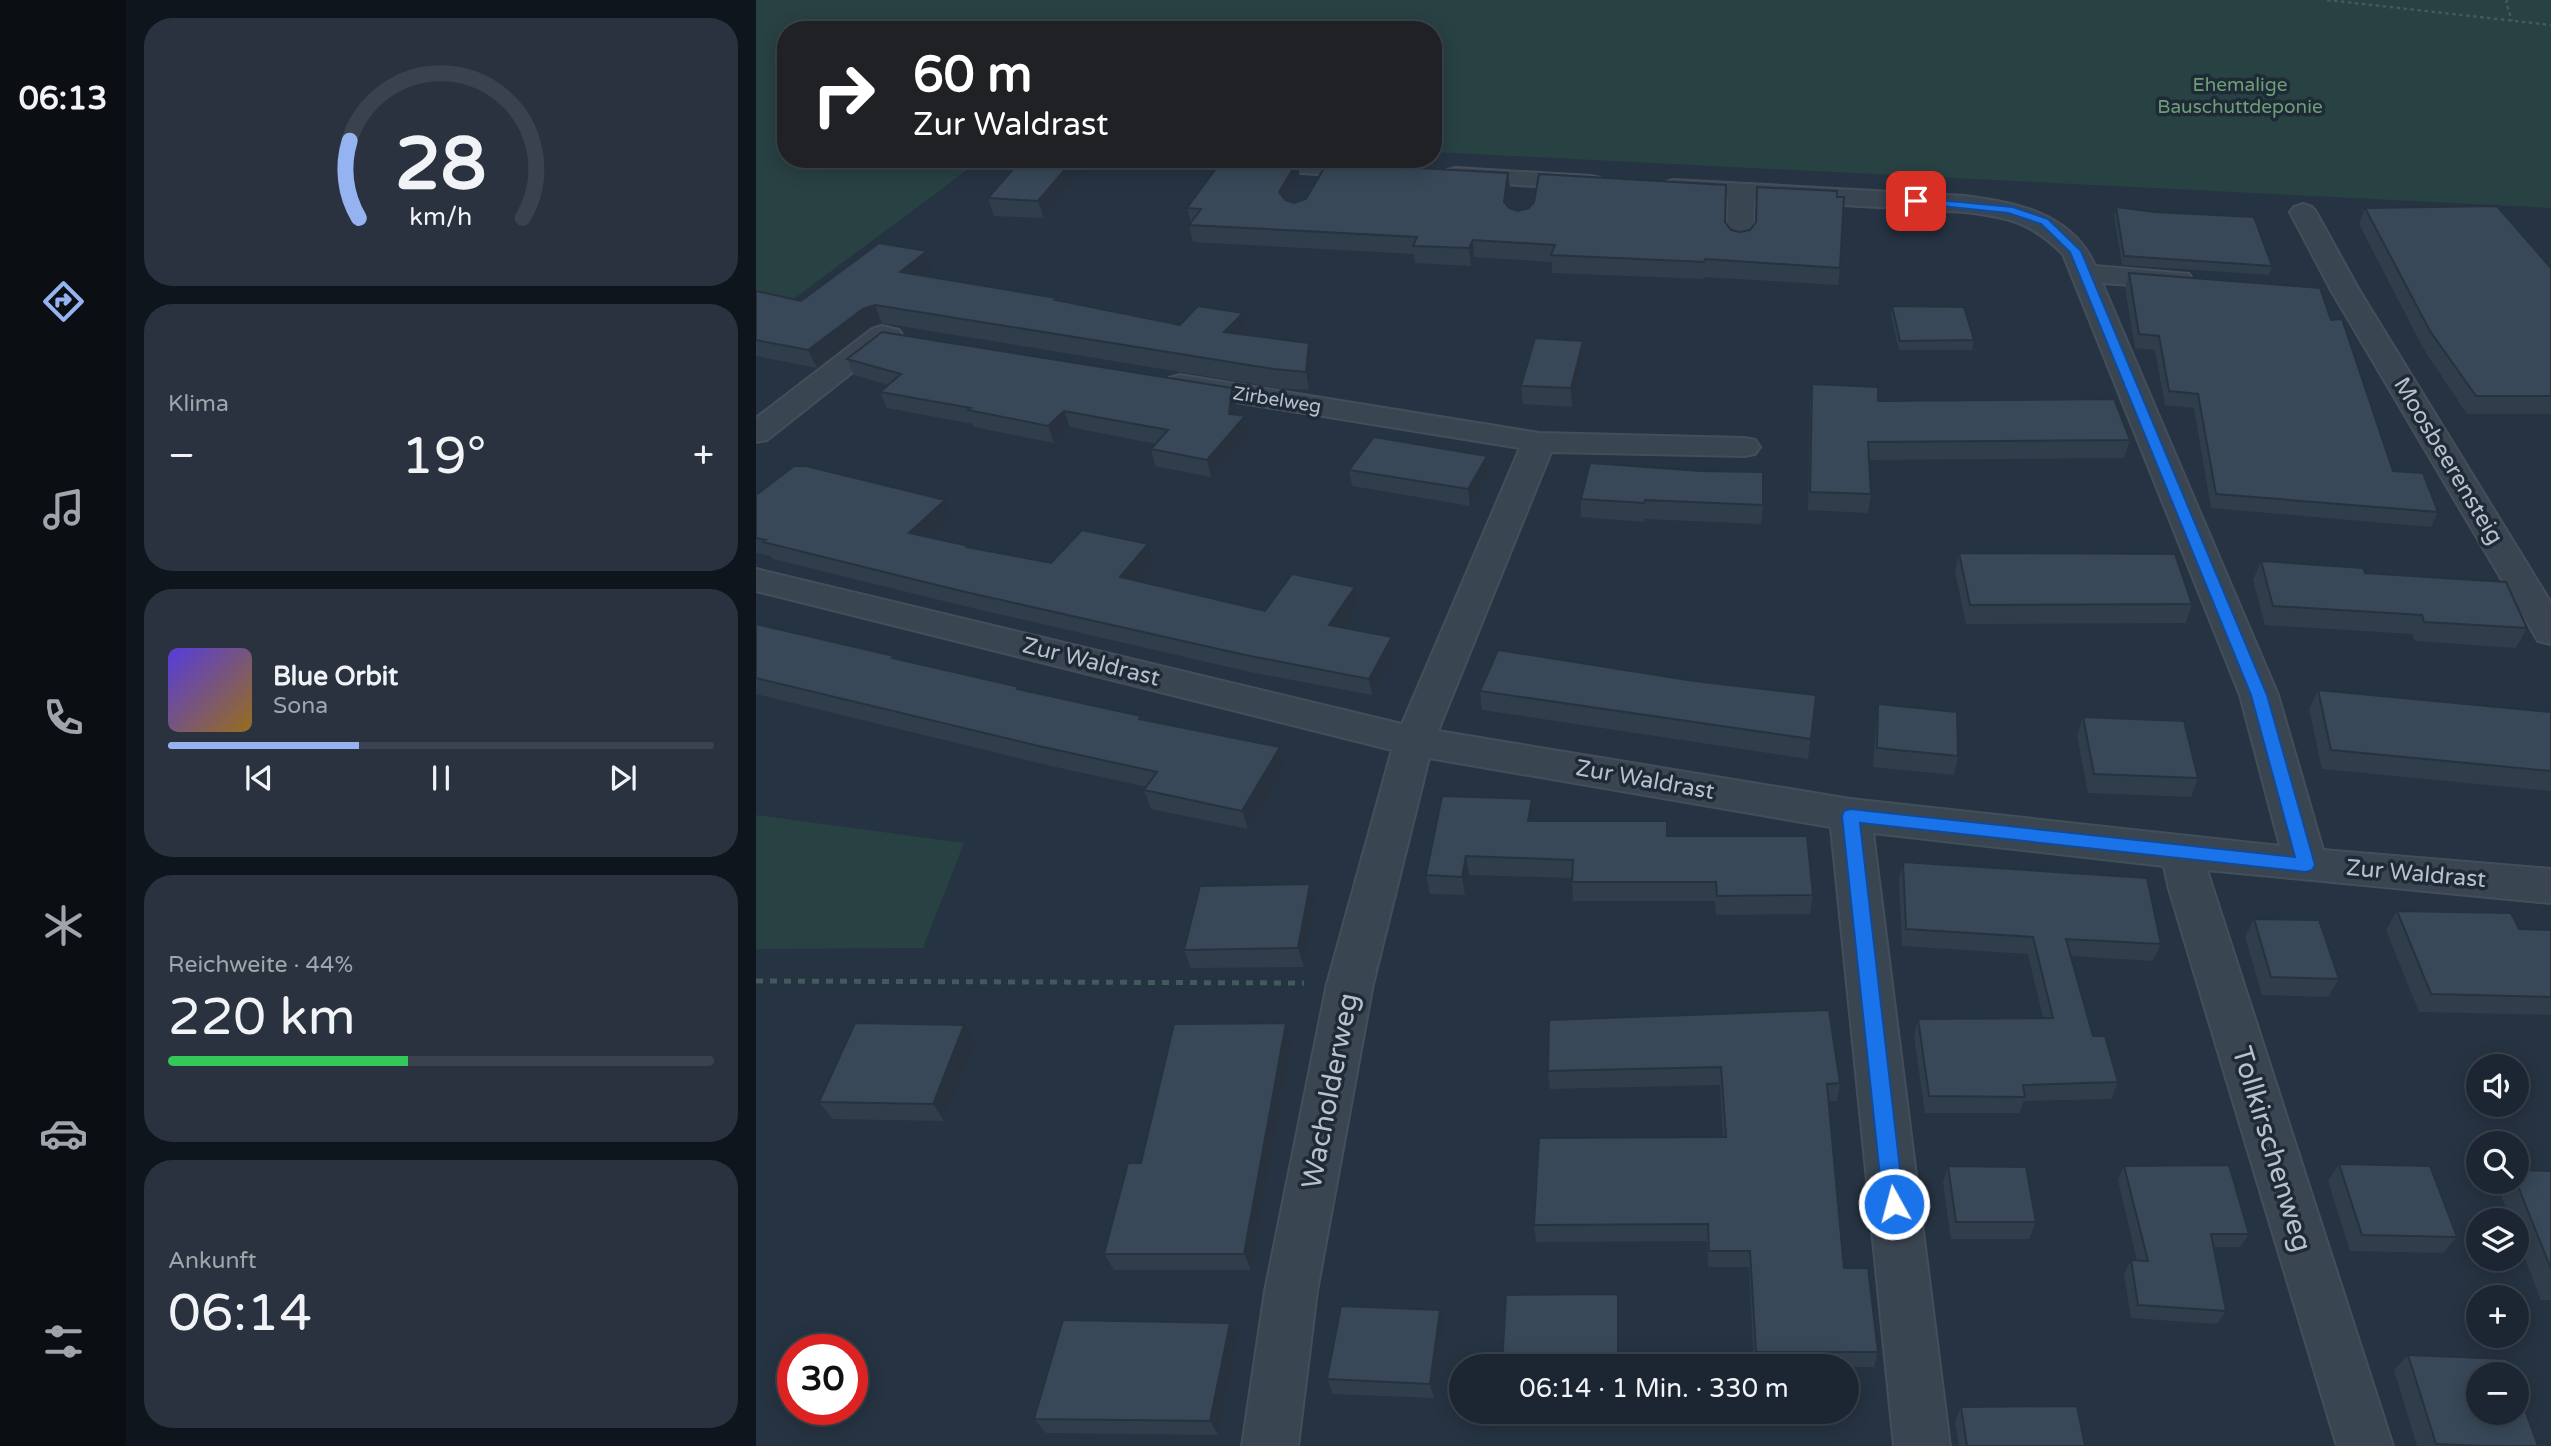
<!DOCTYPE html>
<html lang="de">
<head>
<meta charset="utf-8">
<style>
  :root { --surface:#1c2632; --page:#29323e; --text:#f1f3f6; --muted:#a0a5ac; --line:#3a434d; --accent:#95b2f1 }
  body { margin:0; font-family:"Varela Round",sans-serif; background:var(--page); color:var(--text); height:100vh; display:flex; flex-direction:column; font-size:26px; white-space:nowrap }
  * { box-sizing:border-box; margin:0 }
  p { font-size:23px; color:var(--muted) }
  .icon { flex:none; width:38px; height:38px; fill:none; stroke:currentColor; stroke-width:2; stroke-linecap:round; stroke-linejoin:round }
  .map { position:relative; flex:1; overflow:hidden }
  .panel { display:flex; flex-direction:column; gap:18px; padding:18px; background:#0f151c; width:630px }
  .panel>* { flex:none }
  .banner { position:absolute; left:21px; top:21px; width:665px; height:147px; border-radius:28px; box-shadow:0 4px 18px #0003,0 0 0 2px var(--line); background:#202124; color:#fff; overflow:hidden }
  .tools { position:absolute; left:1710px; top:1054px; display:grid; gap:14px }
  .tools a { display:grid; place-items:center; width:63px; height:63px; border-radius:50%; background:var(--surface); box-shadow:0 4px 18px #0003,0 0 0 2px var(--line); font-size:35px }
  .speed { position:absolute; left:21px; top:1334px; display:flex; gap:14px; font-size:35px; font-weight:700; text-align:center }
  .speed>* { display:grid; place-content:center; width:91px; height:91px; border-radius:50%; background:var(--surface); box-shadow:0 4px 18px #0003,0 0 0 2px var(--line); line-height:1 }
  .speed .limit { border:10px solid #d22; background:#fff; color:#111 }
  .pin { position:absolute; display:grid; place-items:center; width:60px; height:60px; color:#fff; margin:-30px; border-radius:14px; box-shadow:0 4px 10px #0006 }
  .me { position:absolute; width:77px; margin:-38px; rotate:353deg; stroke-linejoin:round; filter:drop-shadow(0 0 5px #0008) }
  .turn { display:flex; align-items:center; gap:24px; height:147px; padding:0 21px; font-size:32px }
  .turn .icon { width:91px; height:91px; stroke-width:2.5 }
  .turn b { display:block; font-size:49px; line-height:60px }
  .big { font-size:52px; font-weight:600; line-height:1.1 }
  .panel .card { flex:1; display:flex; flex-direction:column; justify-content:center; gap:10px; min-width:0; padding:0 24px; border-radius:28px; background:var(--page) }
  .panel .dial { align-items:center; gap:0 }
  .dial svg { height:182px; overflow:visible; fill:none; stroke:var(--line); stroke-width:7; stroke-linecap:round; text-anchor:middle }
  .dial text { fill:var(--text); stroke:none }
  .song { display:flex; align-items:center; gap:21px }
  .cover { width:84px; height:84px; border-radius:10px; background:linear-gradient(135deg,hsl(250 70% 55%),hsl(40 70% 35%)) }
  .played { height:7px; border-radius:4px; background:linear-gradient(90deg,var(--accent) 35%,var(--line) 35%) }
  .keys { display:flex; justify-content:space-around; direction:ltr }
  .heat { display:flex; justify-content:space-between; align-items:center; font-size:38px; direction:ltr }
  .charge { height:10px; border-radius:5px; background:linear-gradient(90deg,#34c759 44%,var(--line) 0) }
  .trip { position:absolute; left:693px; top:1354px; width:410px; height:70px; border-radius:35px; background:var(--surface); box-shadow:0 4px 18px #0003,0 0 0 2px var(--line); font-weight:600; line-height:70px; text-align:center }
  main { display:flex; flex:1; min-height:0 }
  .dock { display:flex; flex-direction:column; width:126px; justify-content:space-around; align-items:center; background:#0b0f14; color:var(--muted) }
  .dock .icon { width:49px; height:49px }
  .dock .current { color:var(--accent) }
  .dock b { font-size:32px; color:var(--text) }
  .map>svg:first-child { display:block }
  .green { fill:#284143 }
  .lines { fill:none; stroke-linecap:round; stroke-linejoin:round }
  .minor-casing { stroke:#444e5b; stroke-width:4 }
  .path-far1 { stroke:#415a5b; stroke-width:2.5; stroke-dasharray:3.5 3.5; stroke-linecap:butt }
  .path { stroke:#415a5b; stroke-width:5; stroke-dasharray:7 7; stroke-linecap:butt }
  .minor { fill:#3a4552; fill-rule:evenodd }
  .wall { fill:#303e4c }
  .shaded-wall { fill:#27323e }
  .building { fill:#384858; stroke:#27323e; stroke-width:2 }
  .route { fill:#1a73e8; stroke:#114b97; stroke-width:2 }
  .labels { text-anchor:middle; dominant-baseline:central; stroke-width:7; stroke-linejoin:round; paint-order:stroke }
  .far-park-label { font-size:19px; fill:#6e9d77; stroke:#1f2a37 }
  .far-street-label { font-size:19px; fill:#b7c0cc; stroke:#1f2a37 }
  .street-label { font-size:23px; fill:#b7c0cc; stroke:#1f2a37 }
  .near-street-label { font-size:28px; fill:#b7c0cc; stroke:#1f2a37 }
</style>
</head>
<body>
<main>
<nav class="dock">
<b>06:13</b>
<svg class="icon current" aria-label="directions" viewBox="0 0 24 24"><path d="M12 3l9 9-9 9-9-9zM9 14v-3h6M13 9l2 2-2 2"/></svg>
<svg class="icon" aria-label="music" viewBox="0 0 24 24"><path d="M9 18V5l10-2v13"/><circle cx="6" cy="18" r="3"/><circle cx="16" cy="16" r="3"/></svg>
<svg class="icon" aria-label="phone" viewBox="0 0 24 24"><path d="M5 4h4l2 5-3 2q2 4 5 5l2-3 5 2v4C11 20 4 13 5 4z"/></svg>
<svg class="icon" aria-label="climate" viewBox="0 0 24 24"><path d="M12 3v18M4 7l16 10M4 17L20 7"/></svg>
<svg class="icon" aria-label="car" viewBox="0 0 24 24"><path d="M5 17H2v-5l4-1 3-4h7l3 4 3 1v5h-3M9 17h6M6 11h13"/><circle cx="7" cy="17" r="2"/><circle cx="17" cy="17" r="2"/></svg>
<svg class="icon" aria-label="filters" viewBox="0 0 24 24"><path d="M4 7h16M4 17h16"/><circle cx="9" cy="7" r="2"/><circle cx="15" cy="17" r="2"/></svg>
</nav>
<section class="panel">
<div class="card dial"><svg viewBox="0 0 100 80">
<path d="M14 69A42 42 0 1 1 86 69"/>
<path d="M14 69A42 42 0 0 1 10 35" stroke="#95b2f1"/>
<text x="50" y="56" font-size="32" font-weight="700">28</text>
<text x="50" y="72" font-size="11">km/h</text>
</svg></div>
<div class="card"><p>Klima</p>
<div class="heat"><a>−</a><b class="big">19°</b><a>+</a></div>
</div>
<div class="card">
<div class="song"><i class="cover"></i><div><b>Blue Orbit</b><p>Sona</p></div></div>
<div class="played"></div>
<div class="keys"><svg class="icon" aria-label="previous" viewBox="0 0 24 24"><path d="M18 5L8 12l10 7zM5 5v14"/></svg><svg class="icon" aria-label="pause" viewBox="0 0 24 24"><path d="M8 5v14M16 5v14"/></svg><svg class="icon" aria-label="next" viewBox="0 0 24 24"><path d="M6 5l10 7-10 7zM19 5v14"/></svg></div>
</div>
<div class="card"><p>Reichweite · 44%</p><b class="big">220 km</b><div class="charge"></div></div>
<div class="card"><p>Ankunft</p><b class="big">06:14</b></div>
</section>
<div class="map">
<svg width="1795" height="1446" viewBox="0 0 1795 1446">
  <rect width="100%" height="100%" fill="#263342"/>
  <path class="green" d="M0,0H1795V208L677,152V30H30V159H226L0,327Z
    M0,815L208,843L167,948L0,949Z"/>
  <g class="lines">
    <g class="minor-casing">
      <path id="minor" d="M424,159H554L622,164L631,166L634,171L631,176L622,178L436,166L427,164Z
        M700,168L835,176L844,178L847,183L844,188L835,190L691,180L688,175L691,170Z
        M917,180L1209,196C1261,203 1316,213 1339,266L1433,274L1437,280L1433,286L1423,288L1346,283L1522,695L1567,850L1795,869V903L1451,870L1637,1446H1581L1413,889L1408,866L1117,833L1194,1446H1138L1075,827L673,758L617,984L561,1291L542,1446H486L509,1291L571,984L636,750L0,591V569L646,724L764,448L424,393L413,390L409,384L413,378L424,375L783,433L988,438L999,440L1004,447L999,454L988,456L795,452L682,731L1094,799L1524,846L1484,695L1307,254C1275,222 1252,217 1209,212L998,200L997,238L993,244L984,246L975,244L971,238L972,199L908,193L904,188L908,183Z
        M1547,204L1556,207L1560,212L1603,290L1795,603V644L1782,641L1575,290L1534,212L1538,207Z
        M126,326L143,330L147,336L143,342L132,344L11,440L0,442V418L116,329Z"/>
    </g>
    <path class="path-far1" d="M1571,0L1795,25
      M1752,0L1750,2L1756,21"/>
    <path class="path" d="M0,981L548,983"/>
    <use href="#minor" class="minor"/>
  </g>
  <path class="wall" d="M266,159H336L288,218L238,216L232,198Z
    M541,162L544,178L531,200L538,203L752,173L754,189L751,206L753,208L762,211L969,222L975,230L984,232L994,230L1081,197L1084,268L1082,285L948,277V279L796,273V262L718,257L715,266L659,263L658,254L437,242L433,225L435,223L431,208Z
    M1360,207L1516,266L1513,275L1366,265L1358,216Z
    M1609,208L1795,268V414H1711L1667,348L1603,224Z
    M171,251L177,269L168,276L424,325L487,313L491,331L487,335L553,343L556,361L553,390L522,388L126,323L114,327L61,368L0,356V291L45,301Z
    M1373,273L1575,320L1637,471L1682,512L1675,527L1455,508L1438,408L1409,405L1399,350L1379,348L1369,287Z
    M1136,306L1218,340L1216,350H1143L1135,316Z
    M827,341L828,359L816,407L767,404L765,386Z
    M91,359L476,388L480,404L478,415L492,433L455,477L399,466L395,449L400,444L314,427L298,443L218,427L217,424L131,408L124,392L132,385L98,375Z
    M1056,384L1122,401L1374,440L1368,458L1113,460L1115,494L1112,513L1052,510L1054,402Z
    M731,456L733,473L714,506L596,486L593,470Z
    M0,495L196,517L174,537L214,548L295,563L397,561L381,581L509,611L599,587L602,604L586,628L636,637L639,654L616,695L494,672L212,607L17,559L15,556L0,553Z
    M825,499L1007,505L1005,524L889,519L888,522L825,517Z
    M1203,553L1436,604L1430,623L1210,624L1199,572Z
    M1505,561L1609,573L1771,628L1760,648L1659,641L1656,634L1509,625L1497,580Z
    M0,624L138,656L139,658L263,687L264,689L385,716L386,720L524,747L529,766L492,829L395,809L388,790L391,787L295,766L0,694Z
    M938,681L1060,695L1052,759L726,710L724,691Z
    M1562,690L1795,712V791L1566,769L1553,709Z
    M1122,704L1202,756L1198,775L1117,767L1120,724Z
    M1327,717L1442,778L1435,797L1332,793L1321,736Z
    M777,818V821L911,836L1057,895L1054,914L960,915L959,901H817L816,878L713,875L709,895L674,894L670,875Z
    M1147,862L1405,944L1397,961L1315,956L1337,1036L1362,1082L1355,1099L1268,1101L1263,1113H1169L1158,1036L1162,1019L1287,1018L1272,954L1146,946L1143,880Z
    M559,902L548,967L435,968L428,950Z
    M1641,911L1763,929L1795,930V1015L1663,1012L1630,930Z
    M1498,919L1583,979L1572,997L1506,995L1489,937Z
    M793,1020L1084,1083L1081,1101H1073L1088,1268L1122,1352L1118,1367H998L993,1267H952L951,1241L780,1242L778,1225L967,1137L964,1085L794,1089L792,1071Z
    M530,1023L536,1041L495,1270H358L348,1254L385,1163Z
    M219,1043L188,1121L77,1119L63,1102Z
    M1583,1164L1701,1237L1687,1253L1594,1251L1572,1181Z
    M1192,1166L1280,1222L1273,1239H1195L1187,1182Z
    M1368,1166L1493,1234L1484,1247H1457L1470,1311L1461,1324L1375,1318L1368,1274L1375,1260L1381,1261L1362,1180Z
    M1795,1171V1300H1785L1760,1236V1220H1754L1742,1186L1746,1181H1760Z
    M474,1323L482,1338L462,1435L290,1433L278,1419Z
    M688,1326L678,1398L577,1394L571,1379Z
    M1652,1355L1782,1446H1661L1638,1370Z
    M1205,1407L1329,1446H1203L1199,1421Z"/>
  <path class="shaded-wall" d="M318,159H336L288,218L282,201Z
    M541,162L544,178L526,209L523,192Z
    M752,173L754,189L749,219L748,202Z
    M717,240L718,257L715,266L713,248Z
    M171,251L177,269L151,289L144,272Z
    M119,305L126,323L114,327L61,368L52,350L107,309Z
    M487,313L491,331L473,351L468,332Z
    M827,341L828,359L816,407L815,388Z
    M553,343L556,361L553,390L550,372Z
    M476,388L480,404L477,430L473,414Z
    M308,411L314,427L298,443L292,426Z
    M489,416L492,433L455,477L451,460Z
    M731,456L733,473L714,506L712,489Z
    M189,500L196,517L160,549L153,533Z
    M392,544L397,561L370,594L364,577Z
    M599,587L602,604L577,642L573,625Z
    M636,637L639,654L616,695L613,679Z
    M524,747L529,766L492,829L486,811Z
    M776,799L777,818L774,840L772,821Z
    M710,856L713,875L709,895L706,877Z
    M554,884L559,902L548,967L542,948Z
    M530,1023L536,1041L495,1270L488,1254Z
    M208,1025L219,1043L188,1121L177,1104Z
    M684,1310L688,1326L678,1398L674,1384Z
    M474,1323L482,1338L462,1435L454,1421Z"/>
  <path class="building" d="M266,159H318L282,201L232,198Z
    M467,159H501L541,162L523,192L529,200L538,203L550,199L571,163L752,173L748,202L753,208L762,211L773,208L778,202L783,174L970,185L969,222L975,230L984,232L994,230L1000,222L1001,187L1081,191V197H1088L1084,268L949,259L948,262L795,255L799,245L717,240L713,248L657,246L661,237L433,225L445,209L431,208Z
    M1741,206L1795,268V396H1720L1674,331L1609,208Z
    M1360,207L1399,212L1498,217L1516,266L1368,256Z
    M123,243L171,251L144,272L301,298L299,300L424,325L442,306L487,313L468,332L553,343L550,372L518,369L119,305L107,309L52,350L0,340V291L45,301Z
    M1373,273L1564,288L1575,320L1586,319L1637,471L1667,473L1682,512L1460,494L1442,394L1413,391L1403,336L1383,334Z
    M1136,306L1208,307L1218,340L1144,341Z
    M126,332L476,388L473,414L489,416L451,460L395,449L412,430L308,411L292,426L212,410L215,408L124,392L145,374L91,359Z
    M779,338L827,341L815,388L765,386Z
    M1056,384L1122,387V401L1358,399L1374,440L1112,442L1115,494L1054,492Z
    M618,437L731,456L712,489L593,470Z
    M834,463L945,471L1007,472V505L889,500L888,503L825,499Z
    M38,466H50L189,500L153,533L213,546L211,547L295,563L326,530L392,544L364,577L509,611L536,574L599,587L573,625L636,637L613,679L489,655L205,591L7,542L10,540L0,538V495Z
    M1203,553L1419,554L1436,604L1214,605Z
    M1505,561L1607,568L1609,573L1750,582L1771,628L1668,622L1666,615L1517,606Z
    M0,624L138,656L136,658L263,687L261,689L385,716L383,719L524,747L486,811L388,790L401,772L287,747L0,678Z
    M742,650L938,681L1060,695L1055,739L724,691Z
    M1562,690L1795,712V771L1575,750Z
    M1122,704L1201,712L1202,756L1121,748Z
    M1327,717L1428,721L1442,778L1338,774Z
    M686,796L776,799L772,821H911V836H1051L1057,895L961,896L960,882H816L817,860L710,856L706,877L670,875Z
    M1147,862L1391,878L1405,944L1310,939L1337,1036H1349L1362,1082L1267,1085L1269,1097L1173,1096L1162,1019L1297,1018L1277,937L1150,929Z
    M554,884L542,948L428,950L444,886Z
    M1641,911L1755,913L1763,929L1795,930V997L1675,994Z
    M1498,919L1563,920L1583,979L1515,977Z
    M1073,1010L1084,1083L1071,1084L1088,1268H1112L1122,1352H1000L994,1251H953L952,1224L778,1225L783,1138L970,1137L965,1067L792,1071L793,1020Z
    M99,1023L208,1025L177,1104L63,1102Z
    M530,1023L488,1254H348L372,1163H385L418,1024Z
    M1583,1164L1674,1166L1701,1237L1606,1235Z
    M1473,1165L1493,1234H1455L1470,1311L1382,1305L1375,1260L1392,1261L1368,1166Z
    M1192,1166L1270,1167L1280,1222H1200Z
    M1760,1170L1795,1171V1269L1760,1181Z
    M862,1294V1367H746L750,1295Z
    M585,1306L684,1310L674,1384L571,1379Z
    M307,1320L474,1323L454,1421L278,1419Z
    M1652,1355L1751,1359L1756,1374H1722V1412H1760V1385L1782,1446H1729L1680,1444Z
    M1321,1406L1329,1446H1211L1205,1407Z"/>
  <path class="route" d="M1160,198L1257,207L1292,219L1325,251L1511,695L1559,865L1556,870L1550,872L1104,823L1148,1204L1145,1211L1138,1214L1130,1211L1127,1204L1086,816L1088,811L1094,809L1539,857L1495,695L1314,252L1285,224L1252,213L1156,203V199Z"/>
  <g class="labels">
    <g class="far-park-label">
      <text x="1484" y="85">Ehemalige<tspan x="1484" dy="22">Bauschuttdeponie</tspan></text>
    </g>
    <g class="far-street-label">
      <text transform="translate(521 400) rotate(9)">Zirbelweg</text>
    </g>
    <g class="street-label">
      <text transform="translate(1692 461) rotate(59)">Moosbeerensteig</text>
      <text transform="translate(335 662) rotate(14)">Zur Waldrast</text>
      <text transform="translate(889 780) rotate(10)">Zur Waldrast</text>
      <text transform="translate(1660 874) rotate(5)">Zur Waldrast</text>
    </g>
    <g class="near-street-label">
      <text transform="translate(574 1091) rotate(-79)">Wacholderweg</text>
      <text transform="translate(1516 1149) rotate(73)">Tollkirschenweg</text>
    </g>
  </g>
</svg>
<div class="tools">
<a><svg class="icon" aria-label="sound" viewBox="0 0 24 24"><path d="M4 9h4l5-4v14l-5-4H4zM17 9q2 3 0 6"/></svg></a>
<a><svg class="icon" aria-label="search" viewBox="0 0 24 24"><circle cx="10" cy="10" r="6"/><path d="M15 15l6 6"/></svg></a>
<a><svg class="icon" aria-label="layers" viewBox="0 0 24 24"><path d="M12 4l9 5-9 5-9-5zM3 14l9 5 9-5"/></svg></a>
<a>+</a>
<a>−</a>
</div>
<div class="speed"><div class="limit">30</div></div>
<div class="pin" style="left:1160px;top:201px;background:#d93025"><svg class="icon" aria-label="arrive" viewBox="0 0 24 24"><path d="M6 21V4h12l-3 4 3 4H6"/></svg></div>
<svg class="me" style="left:1138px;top:1204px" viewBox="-20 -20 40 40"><circle r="17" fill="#1a73e8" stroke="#fff" stroke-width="3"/><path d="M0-11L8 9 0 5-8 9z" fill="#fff"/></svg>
<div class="trip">06:14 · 1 Min. · 330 m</div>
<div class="banner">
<div class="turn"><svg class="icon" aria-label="right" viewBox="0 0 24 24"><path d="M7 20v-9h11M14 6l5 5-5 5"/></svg><div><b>60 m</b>Zur Waldrast</div></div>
</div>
</div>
</main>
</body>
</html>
